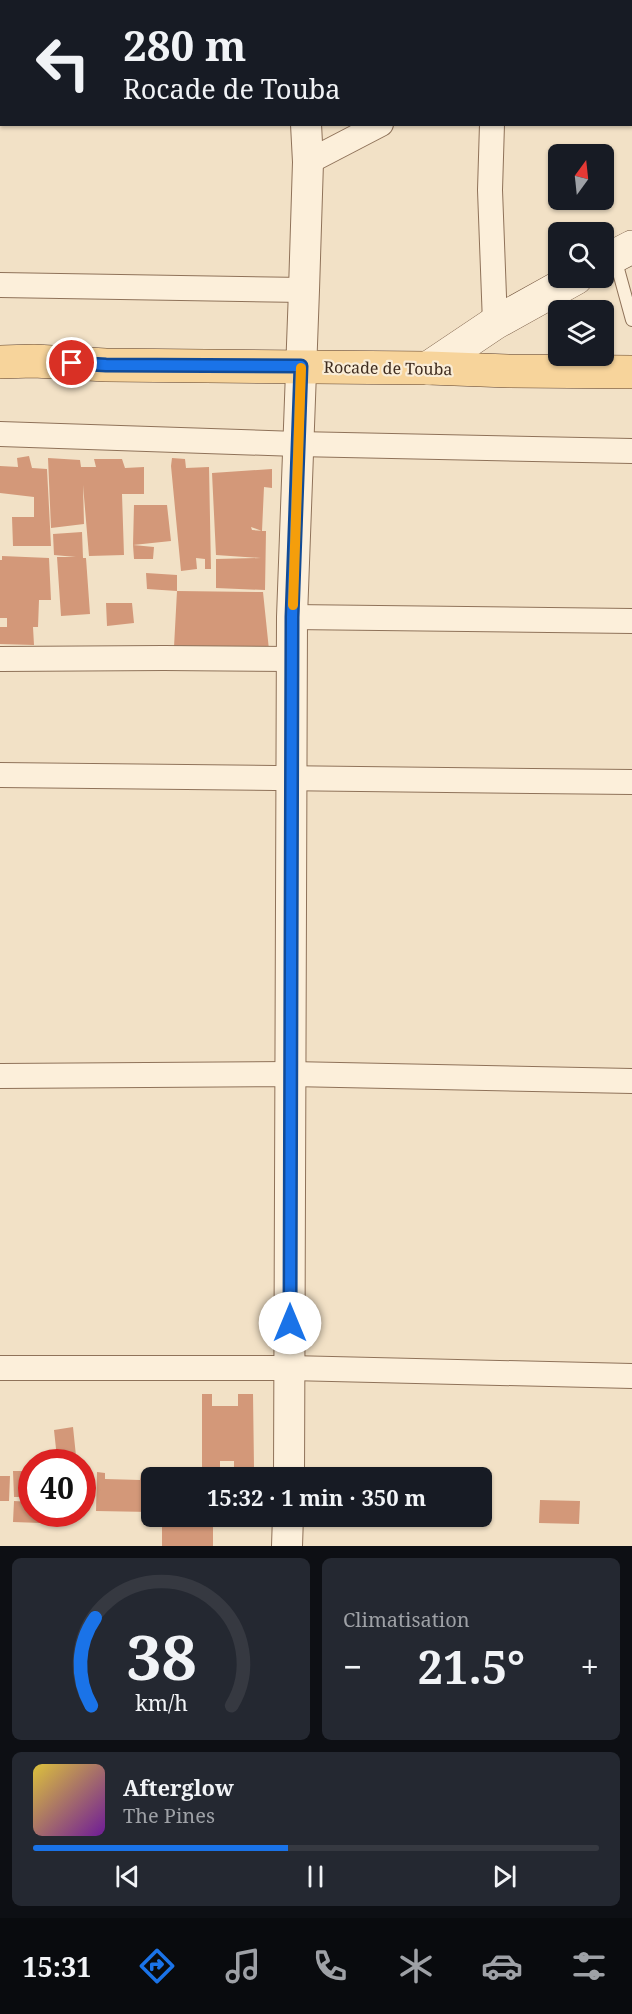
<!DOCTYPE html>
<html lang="fr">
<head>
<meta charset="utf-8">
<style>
  :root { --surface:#171b24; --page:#242831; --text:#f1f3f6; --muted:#9ea1a6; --line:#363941; --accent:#1a73e8 }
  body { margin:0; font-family:"Noto Serif",serif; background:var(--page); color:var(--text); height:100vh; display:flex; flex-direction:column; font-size:22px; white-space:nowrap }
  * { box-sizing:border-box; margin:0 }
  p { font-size:20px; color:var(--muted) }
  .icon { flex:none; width:33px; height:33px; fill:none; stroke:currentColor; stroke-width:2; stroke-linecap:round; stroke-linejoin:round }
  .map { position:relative; height:1546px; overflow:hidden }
  .side { display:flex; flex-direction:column; gap:12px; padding:12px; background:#0d0f14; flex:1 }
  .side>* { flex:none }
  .hud { position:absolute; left:0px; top:0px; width:633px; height:126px; box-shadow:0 2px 4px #0004; background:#171b24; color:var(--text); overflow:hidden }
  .needle { width:39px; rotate:15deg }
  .fabs { position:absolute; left:548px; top:144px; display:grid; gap:12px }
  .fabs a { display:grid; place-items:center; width:66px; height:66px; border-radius:9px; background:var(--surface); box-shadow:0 2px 4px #0004; font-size:30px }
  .speed { position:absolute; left:18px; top:1449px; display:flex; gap:12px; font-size:30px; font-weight:700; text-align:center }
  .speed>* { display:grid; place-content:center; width:78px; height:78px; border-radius:50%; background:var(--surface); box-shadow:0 2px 4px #0004; line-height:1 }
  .speed .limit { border:9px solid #d22; background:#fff; color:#111 }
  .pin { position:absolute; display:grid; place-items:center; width:51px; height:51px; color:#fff; margin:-26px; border:3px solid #fff; border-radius:50%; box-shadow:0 2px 6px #0007 }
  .me { position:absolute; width:66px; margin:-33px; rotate:0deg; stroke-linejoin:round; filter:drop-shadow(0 0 4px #0008) }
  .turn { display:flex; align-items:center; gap:21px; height:126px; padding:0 24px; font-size:27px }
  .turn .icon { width:78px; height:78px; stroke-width:2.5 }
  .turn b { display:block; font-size:42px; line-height:51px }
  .big { font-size:45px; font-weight:700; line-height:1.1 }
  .side .tile { flex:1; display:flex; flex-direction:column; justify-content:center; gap:9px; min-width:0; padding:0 21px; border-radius:9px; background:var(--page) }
  .side .dial { align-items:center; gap:0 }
  .dial svg { height:156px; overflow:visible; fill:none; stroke:var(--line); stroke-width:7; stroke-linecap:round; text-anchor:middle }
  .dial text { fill:var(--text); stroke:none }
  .song { display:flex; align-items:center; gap:18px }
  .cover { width:72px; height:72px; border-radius:9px; background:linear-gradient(135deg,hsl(50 70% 55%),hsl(280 70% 35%)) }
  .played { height:6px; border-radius:3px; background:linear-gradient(90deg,var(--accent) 45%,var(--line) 45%) }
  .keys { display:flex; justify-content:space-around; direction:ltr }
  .heat { display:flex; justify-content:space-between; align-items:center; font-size:33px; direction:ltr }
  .side .tiles { flex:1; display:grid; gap:12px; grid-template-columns:1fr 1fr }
  .tile:last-child { grid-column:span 2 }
  .trip { position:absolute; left:141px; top:1467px; width:351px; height:60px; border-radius:9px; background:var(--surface); box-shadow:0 2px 4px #0004; font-weight:700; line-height:60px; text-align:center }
  .tabs { display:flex; height:96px; justify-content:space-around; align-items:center; background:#090b0e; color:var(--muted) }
  .tabs .icon { width:42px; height:42px }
  .tabs .active { color:var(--accent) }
  .tabs b { font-size:27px; color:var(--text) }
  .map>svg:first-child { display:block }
  .building { fill:#d39879 }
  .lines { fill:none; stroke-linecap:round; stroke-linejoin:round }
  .service-casing { stroke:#8f7259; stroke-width:14 }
  .minor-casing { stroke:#8f7259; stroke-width:26 }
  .tertiary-casing { stroke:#8f7259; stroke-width:32 }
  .secondary-casing { stroke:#71533c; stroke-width:34 }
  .primary-casing { stroke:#5d402e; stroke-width:34 }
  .service { stroke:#fcefda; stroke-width:12 }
  .minor { stroke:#fcefda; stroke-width:24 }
  .tertiary { stroke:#fcefda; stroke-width:30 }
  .secondary { stroke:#fcefda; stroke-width:33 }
  .primary { stroke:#f7d49b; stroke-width:33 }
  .route-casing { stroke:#114b97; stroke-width:15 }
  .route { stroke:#1a73e8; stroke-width:10 }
  .slow { stroke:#f59e0b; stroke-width:10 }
  .labels { text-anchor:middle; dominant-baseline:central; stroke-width:4.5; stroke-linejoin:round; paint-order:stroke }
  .street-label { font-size:16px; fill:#3e2b1e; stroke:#f9ecd6 }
</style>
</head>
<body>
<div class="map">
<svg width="632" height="1546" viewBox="0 0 632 1546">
  <rect width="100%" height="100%" fill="#f2e1c6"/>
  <path class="building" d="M29,456L32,468L47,469L51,546H13L12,517H34V497L0,493V466L18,467L17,458Z
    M48,458L80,460L81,467H96L94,459H122L125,468L144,467V494H122L124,555L89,556L83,485L84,524L51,528Z
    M172,458L185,459L186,468L209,467L211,569H205V559L196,558L197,569L181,571L171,466Z
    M272,469V488L264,487L262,531L251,527L252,530L265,531H266L265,590L216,588V559L261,558L216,555L212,473Z
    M134,505H167L171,541L133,545Z
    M82,532L83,558H86L90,614L61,616L57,557H76L54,555L53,534Z
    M133,545L154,547L153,559H134Z
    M2,556L49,558L51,600H39L38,627H33L34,645L0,644V627H7V618H0V560H2Z
    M146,573L177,575V591L147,589Z
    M177,591L263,592L269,650L174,647Z
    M106,603H132L134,623L107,626Z
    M202,1394H212V1406H238V1394H253L254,1467H234V1461H220V1467H202Z
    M73,1427L76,1456L57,1458L54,1430Z
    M13,1471H32V1497H14Z
    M97,1472L105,1473V1479L140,1480L141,1474H152L151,1512L96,1511Z
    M0,1476H10L9,1501H0Z
    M540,1500L580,1501L579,1524L539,1523Z
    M14,1501L32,1502V1514H41V1523L13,1522Z
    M162,1521H213V1546H162Z"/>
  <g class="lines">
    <g class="service-casing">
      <path id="service" d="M615,258L632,320"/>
    </g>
    <g class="minor-casing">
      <path id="minor" d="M494,2V0
        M622,2L625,0
        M0,15H2
        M492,124L490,190L495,323
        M308,162L381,124
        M0,285L304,290
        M0,434L297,444L632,451
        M292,617L632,621
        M0,659L164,658L292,659
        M0,775L632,782
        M0,1076L291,1074L632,1081
        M0,1368H290L632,1376"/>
    </g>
    <g class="tertiary-casing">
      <path id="tertiary" d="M303,2V0
        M289,1478L292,617L304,290L308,162L306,124
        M287,1546L288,1516"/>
    </g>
    <g class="secondary-casing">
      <path id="secondary" d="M603,262L632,247
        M428,368L495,323L576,278"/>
    </g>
    <g class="primary-casing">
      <path id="primary" d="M0,362L34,361L106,365L428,368L508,371L632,372"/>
    </g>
    <use href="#service" class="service"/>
    <use href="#minor" class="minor"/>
    <use href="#tertiary" class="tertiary"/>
    <use href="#secondary" class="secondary"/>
    <use href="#primary" class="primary"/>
  </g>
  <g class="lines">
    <g class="route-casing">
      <path id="route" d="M72,363L106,365L301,366L292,617L290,1323"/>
    </g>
    <use href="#route" class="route"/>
    <path class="slow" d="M293,605L301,368"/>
  </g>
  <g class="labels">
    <g class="street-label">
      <text transform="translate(388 368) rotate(1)">Rocade de Touba</text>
    </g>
  </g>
</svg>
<div class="fabs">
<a><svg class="needle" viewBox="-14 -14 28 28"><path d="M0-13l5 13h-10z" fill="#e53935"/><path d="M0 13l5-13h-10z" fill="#9ea1a6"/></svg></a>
<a><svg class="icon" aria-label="search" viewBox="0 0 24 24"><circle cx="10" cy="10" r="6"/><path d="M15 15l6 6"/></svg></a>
<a><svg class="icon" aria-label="layers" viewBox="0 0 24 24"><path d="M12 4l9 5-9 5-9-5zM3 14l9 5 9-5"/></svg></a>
</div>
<div class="speed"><div class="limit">40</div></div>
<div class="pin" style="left:72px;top:363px;background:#d93025"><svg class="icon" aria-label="arrive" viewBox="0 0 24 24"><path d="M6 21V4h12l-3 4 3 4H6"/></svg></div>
<svg class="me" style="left:290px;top:1323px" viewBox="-20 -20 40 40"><circle r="19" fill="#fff"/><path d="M0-13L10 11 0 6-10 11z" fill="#1a73e8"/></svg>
<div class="trip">15:32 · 1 min · 350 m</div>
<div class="hud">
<div class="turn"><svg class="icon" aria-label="left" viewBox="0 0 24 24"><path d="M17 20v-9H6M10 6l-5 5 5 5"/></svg><div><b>280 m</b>Rocade de Touba</div></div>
</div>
</div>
<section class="side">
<div class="tiles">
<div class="tile dial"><svg viewBox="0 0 100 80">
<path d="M14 69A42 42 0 1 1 86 69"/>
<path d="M14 69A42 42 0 0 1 16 24" stroke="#1a73e8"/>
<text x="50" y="56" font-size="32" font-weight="700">38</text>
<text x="50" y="72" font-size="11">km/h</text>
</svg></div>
<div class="tile"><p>Climatisation</p>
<div class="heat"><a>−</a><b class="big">21.5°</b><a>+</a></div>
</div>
<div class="tile">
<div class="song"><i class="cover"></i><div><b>Afterglow</b><p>The Pines</p></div></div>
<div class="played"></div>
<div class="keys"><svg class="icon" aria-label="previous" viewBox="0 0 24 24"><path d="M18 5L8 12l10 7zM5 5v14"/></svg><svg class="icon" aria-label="pause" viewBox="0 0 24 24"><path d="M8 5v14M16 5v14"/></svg><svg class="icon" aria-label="next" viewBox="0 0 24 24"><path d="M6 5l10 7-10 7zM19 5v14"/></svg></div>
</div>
</div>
</section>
<nav class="tabs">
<b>15:31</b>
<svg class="icon active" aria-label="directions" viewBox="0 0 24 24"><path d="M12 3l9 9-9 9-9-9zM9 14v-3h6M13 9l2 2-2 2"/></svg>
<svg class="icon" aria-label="music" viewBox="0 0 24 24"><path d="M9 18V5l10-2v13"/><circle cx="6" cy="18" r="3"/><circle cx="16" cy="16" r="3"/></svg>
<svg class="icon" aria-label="phone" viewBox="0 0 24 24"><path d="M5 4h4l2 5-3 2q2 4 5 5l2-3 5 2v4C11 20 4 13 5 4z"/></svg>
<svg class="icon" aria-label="climate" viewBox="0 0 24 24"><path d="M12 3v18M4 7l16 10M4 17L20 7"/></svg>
<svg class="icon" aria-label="car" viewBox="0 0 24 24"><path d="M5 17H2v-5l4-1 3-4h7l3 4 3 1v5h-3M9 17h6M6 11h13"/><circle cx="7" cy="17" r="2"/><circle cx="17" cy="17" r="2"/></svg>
<svg class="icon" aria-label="filters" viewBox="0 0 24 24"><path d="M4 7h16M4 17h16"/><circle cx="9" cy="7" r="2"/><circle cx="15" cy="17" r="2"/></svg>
</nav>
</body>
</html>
